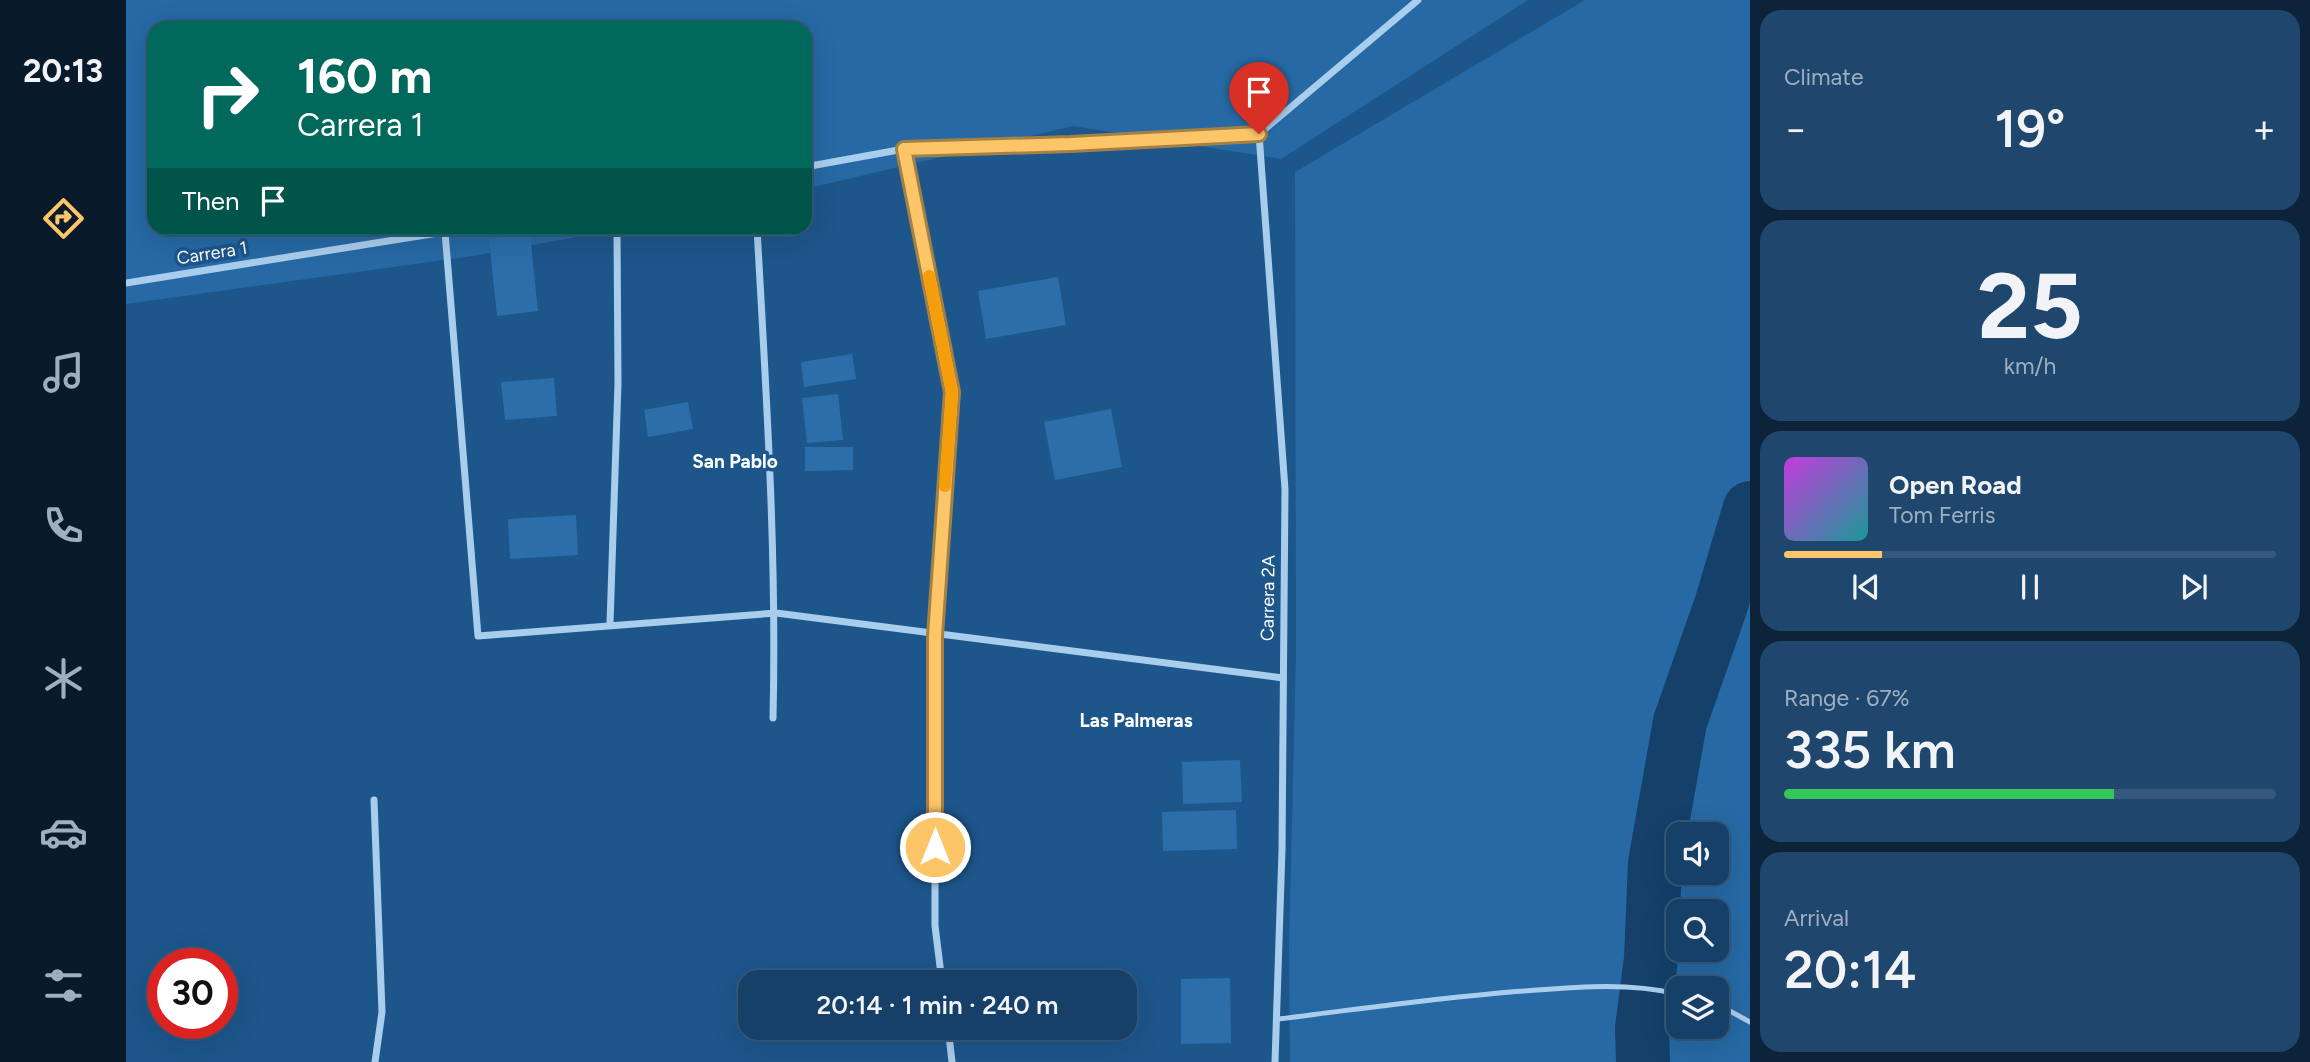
<!DOCTYPE html>
<html lang="en">
<head>
<meta charset="utf-8">
<style>
  :root { --surface:#164068; --page:#1f476e; --text:#f1f3f6; --muted:#9eafc0; --line:#35597c; --accent:#fcc568 }
  body { margin:0; font-family:Figtree,sans-serif; background:var(--page); color:var(--text); height:100vh; display:flex; flex-direction:column; font-size:26px; white-space:nowrap }
  * { box-sizing:border-box; margin:0 }
  p { font-size:23px; color:var(--muted) }
  .icon { flex:none; width:38px; height:38px; fill:none; stroke:currentColor; stroke-width:2; stroke-linecap:round; stroke-linejoin:round }
  .map { position:relative; flex:1; overflow:hidden }
  .panel { display:flex; flex-direction:column; gap:10px; padding:10px; background:#0c2339; width:560px }
  .panel>* { flex:none }
  .banner { position:absolute; left:21px; top:21px; width:665px; height:214px; border-radius:21px; box-shadow:0 7px 28px #0002,0 0 0 2px var(--line); background:#00695c; color:#fff; overflow:hidden }
  .fabs { position:absolute; left:1540px; top:822px; display:grid; gap:14px }
  .fabs a { display:grid; place-items:center; width:63px; height:63px; border-radius:14px; background:var(--surface); box-shadow:0 7px 28px #0002,0 0 0 2px var(--line); font-size:35px }
  .speed { position:absolute; left:21px; top:948px; display:flex; gap:14px; font-size:35px; font-weight:700; text-align:center }
  .speed>* { display:grid; place-content:center; width:91px; height:91px; border-radius:50%; background:var(--surface); box-shadow:0 7px 28px #0002,0 0 0 2px var(--line); line-height:1 }
  .speed .limit { border:10px solid #d22; background:#fff; color:#111 }
  .pin { position:absolute; display:grid; place-items:center; width:60px; height:60px; color:#fff; margin:-72px -30px; border-radius:50% 50% 50% 0; rotate:-45deg; box-shadow:0 0 7px #0007 }
  .pin .icon { rotate:45deg }
  .me { position:absolute; width:77px; margin:-38px; rotate:0deg; stroke-linejoin:round; filter:drop-shadow(0 0 5px #0008) }
  .turn { display:flex; align-items:center; gap:24px; height:147px; padding:0 35px; font-size:32px }
  .turn .icon { width:91px; height:91px; stroke-width:2.5 }
  .turn b { display:block; font-size:49px; line-height:60px }
  .then { display:flex; align-items:center; height:66px; padding:0 35px; background:#0003; gap:14px; font-size:26px }
  .big { font-size:52px; font-weight:600; line-height:1.1 }
  .panel .widget { flex:1; display:flex; flex-direction:column; justify-content:center; gap:10px; min-width:0; padding:0 24px; border-radius:21px; background:var(--page) }
  .panel .dial { align-items:center; gap:0 }
  .dial b { font-size:91px; line-height:1 }
  .song { display:flex; align-items:center; gap:21px }
  .cover { width:84px; height:84px; border-radius:10px; background:linear-gradient(135deg,hsl(290 70% 55%),hsl(180 70% 35%)) }
  .played { height:7px; border-radius:4px; background:linear-gradient(90deg,var(--accent) 20%,var(--line) 20%) }
  .keys { display:flex; justify-content:space-around; direction:ltr }
  .heat { display:flex; justify-content:space-between; align-items:center; font-size:38px; direction:ltr }
  .charge { height:10px; border-radius:5px; background:linear-gradient(90deg,#34c759 67%,var(--line) 0) }
  .trip { position:absolute; left:612px; top:970px; width:399px; height:70px; border-radius:21px; background:var(--surface); box-shadow:0 7px 28px #0002,0 0 0 2px var(--line); font-weight:600; line-height:70px; text-align:center }
  main { display:flex; flex:1; min-height:0 }
  .dock { display:flex; flex-direction:column; width:126px; justify-content:space-around; align-items:center; background:#091a2a; color:var(--muted) }
  .dock .icon { width:49px; height:49px }
  .dock .selected { color:var(--accent) }
  .dock b { font-size:32px; color:var(--text) }
  .map>svg:first-child { display:block }
  .green { fill:#2669a4; fill-rule:evenodd }
  .lines { fill:none; stroke-linecap:round; stroke-linejoin:round }
  .river { stroke:#14406a; stroke-width:54 }
  .building { fill:#2c6ea9 }
  .service { stroke:#a9cdec; stroke-width:5 }
  .minor { stroke:#a9cdec; stroke-width:7 }
  .route-casing { stroke:#a48044; stroke-width:18 }
  .route { stroke:#fcc568; stroke-width:12 }
  .slow { stroke:#f59e0b; stroke-width:12 }
  .labels { text-anchor:middle; dominant-baseline:central; stroke-width:7; stroke-linejoin:round; paint-order:stroke }
  .street-label { font-size:18px; fill:#fff; stroke:#1d568b }
  .neighbourhood-label { font-size:19px; font-weight:bold; fill:#fff; stroke:#1d568b }
</style>
</head>
<body>
<main>
<nav class="dock">
<b>20:13</b>
<svg class="icon selected" aria-label="directions" viewBox="0 0 24 24"><path d="M12 3l9 9-9 9-9-9zM9 14v-3h6M13 9l2 2-2 2"/></svg>
<svg class="icon" aria-label="music" viewBox="0 0 24 24"><path d="M9 18V5l10-2v13"/><circle cx="6" cy="18" r="3"/><circle cx="16" cy="16" r="3"/></svg>
<svg class="icon" aria-label="phone" viewBox="0 0 24 24"><path d="M5 4h4l2 5-3 2q2 4 5 5l2-3 5 2v4C11 20 4 13 5 4z"/></svg>
<svg class="icon" aria-label="climate" viewBox="0 0 24 24"><path d="M12 3v18M4 7l16 10M4 17L20 7"/></svg>
<svg class="icon" aria-label="car" viewBox="0 0 24 24"><path d="M5 17H2v-5l4-1 3-4h7l3 4 3 1v5h-3M9 17h6M6 11h13"/><circle cx="7" cy="17" r="2"/><circle cx="17" cy="17" r="2"/></svg>
<svg class="icon" aria-label="filters" viewBox="0 0 24 24"><path d="M4 7h16M4 17h16"/><circle cx="9" cy="7" r="2"/><circle cx="15" cy="17" r="2"/></svg>
</nav>
<div class="map">
<svg width="1624" height="1062" viewBox="0 0 1624 1062">
  <rect width="100%" height="100%" fill="#1d568b"/>
  <path class="green" d="M0,0H1402L1155,159L947,126L679,189V28H28V228H500L347,256L0,304Z
    M1459,0H1624V1062H1164L1163,946L1170,653L1169,172ZM1552,835H1591V873H1552ZM1552,912H1591V950H1552ZM1552,989H1591V1027H1552Z"/>
  <g class="lines">
    <path class="river" d="M1517,1062L1516,1028L1525,959L1529,863L1554,722L1595,605L1624,508"/>
  </g>
  <path class="building" d="M404,235L412,311L371,316L363,239Z
    M932,277L940,325L860,339L852,291Z
    M726,354L730,379L678,387L675,362Z
    M428,378L431,416L379,420L375,382Z
    M712,394L717,440L681,443L676,398Z
    M562,402L567,429L522,437L518,410Z
    M985,409L996,467L929,480L918,422Z
    M679,447H727V470L679,471Z
    M450,515L452,555L384,559L382,519Z
    M1114,760L1116,802L1057,804L1056,762Z
    M1110,810L1111,849L1037,851L1036,812Z
    M986,971L988,982H937V979Z
    M1104,978L1105,1043L1055,1044V979Z"/>
  <g class="lines">
    <path class="service" d="M1591,1004L1624,1022
      M1152,1019C1234,1009 1315,997 1398,991C1450,987 1501,982 1552,994"/>
    <path class="minor" d="M1133,134L1159,489L1156,850L1149,1062
      M1133,134L1292,0
      M778,149L826,392L809,636V926L816,982
      M679,167L778,149L945,144L1133,134
      M631,228C640,391 651,554 647,718
      M319,232L352,636L650,613L1157,678
      M0,283L343,228
      M484,624L492,383L491,228
      M248,800L256,1012L249,1062
      M822,1027L826,1062"/>
  </g>
  <g class="lines">
    <g class="route-casing">
      <path id="route" d="M809,847V636L826,392L778,149L945,144L1133,134"/>
    </g>
    <use href="#route" class="route"/>
    <path class="slow" d="M803,276L826,392L819,486"/>
  </g>
  <g class="labels">
    <g class="street-label">
      <text transform="translate(86 253) rotate(-9)">Carrera 1</text>
      <text transform="translate(1142 598) rotate(-89)">Carrera 2A</text>
    </g>
    <g class="neighbourhood-label">
      <text x="609" y="461">San Pablo</text>
      <text x="1010" y="720">Las Palmeras</text>
    </g>
  </g>
</svg>
<div class="fabs">
<a><svg class="icon" aria-label="sound" viewBox="0 0 24 24"><path d="M4 9h4l5-4v14l-5-4H4zM17 9q2 3 0 6"/></svg></a>
<a><svg class="icon" aria-label="search" viewBox="0 0 24 24"><circle cx="10" cy="10" r="6"/><path d="M15 15l6 6"/></svg></a>
<a><svg class="icon" aria-label="layers" viewBox="0 0 24 24"><path d="M12 4l9 5-9 5-9-5zM3 14l9 5 9-5"/></svg></a>
</div>
<div class="speed"><div class="limit">30</div></div>
<div class="pin" style="left:1133px;top:134px;background:#d93025"><svg class="icon" aria-label="arrive" viewBox="0 0 24 24"><path d="M6 21V4h12l-3 4 3 4H6"/></svg></div>
<svg class="me" style="left:809px;top:847px" viewBox="-20 -20 40 40"><circle r="17" fill="#fcc568" stroke="#fff" stroke-width="3"/><path d="M0-11L8 9 0 5-8 9z" fill="#fff"/></svg>
<div class="trip">20:14 · 1 min · 240 m</div>
<div class="banner">
<div class="turn"><svg class="icon" aria-label="right" viewBox="0 0 24 24"><path d="M7 20v-9h11M14 6l5 5-5 5"/></svg><div><b>160 m</b>Carrera 1</div></div>
<div class="then">Then<svg class="icon" aria-label="arrive" viewBox="0 0 24 24"><path d="M6 21V4h12l-3 4 3 4H6"/></svg></div>
</div>
</div>
<section class="panel">
<div class="widget"><p>Climate</p>
<div class="heat"><a>−</a><b class="big">19°</b><a>+</a></div>
</div>
<div class="widget dial"><b>25</b><p>km/h</p></div>
<div class="widget">
<div class="song"><i class="cover"></i><div><b>Open Road</b><p>Tom Ferris</p></div></div>
<div class="played"></div>
<div class="keys"><svg class="icon" aria-label="previous" viewBox="0 0 24 24"><path d="M18 5L8 12l10 7zM5 5v14"/></svg><svg class="icon" aria-label="pause" viewBox="0 0 24 24"><path d="M8 5v14M16 5v14"/></svg><svg class="icon" aria-label="next" viewBox="0 0 24 24"><path d="M6 5l10 7-10 7zM19 5v14"/></svg></div>
</div>
<div class="widget"><p>Range · 67%</p><b class="big">335 km</b><div class="charge"></div></div>
<div class="widget"><p>Arrival</p><b class="big">20:14</b></div>
</section>
</main>
</body>
</html>
